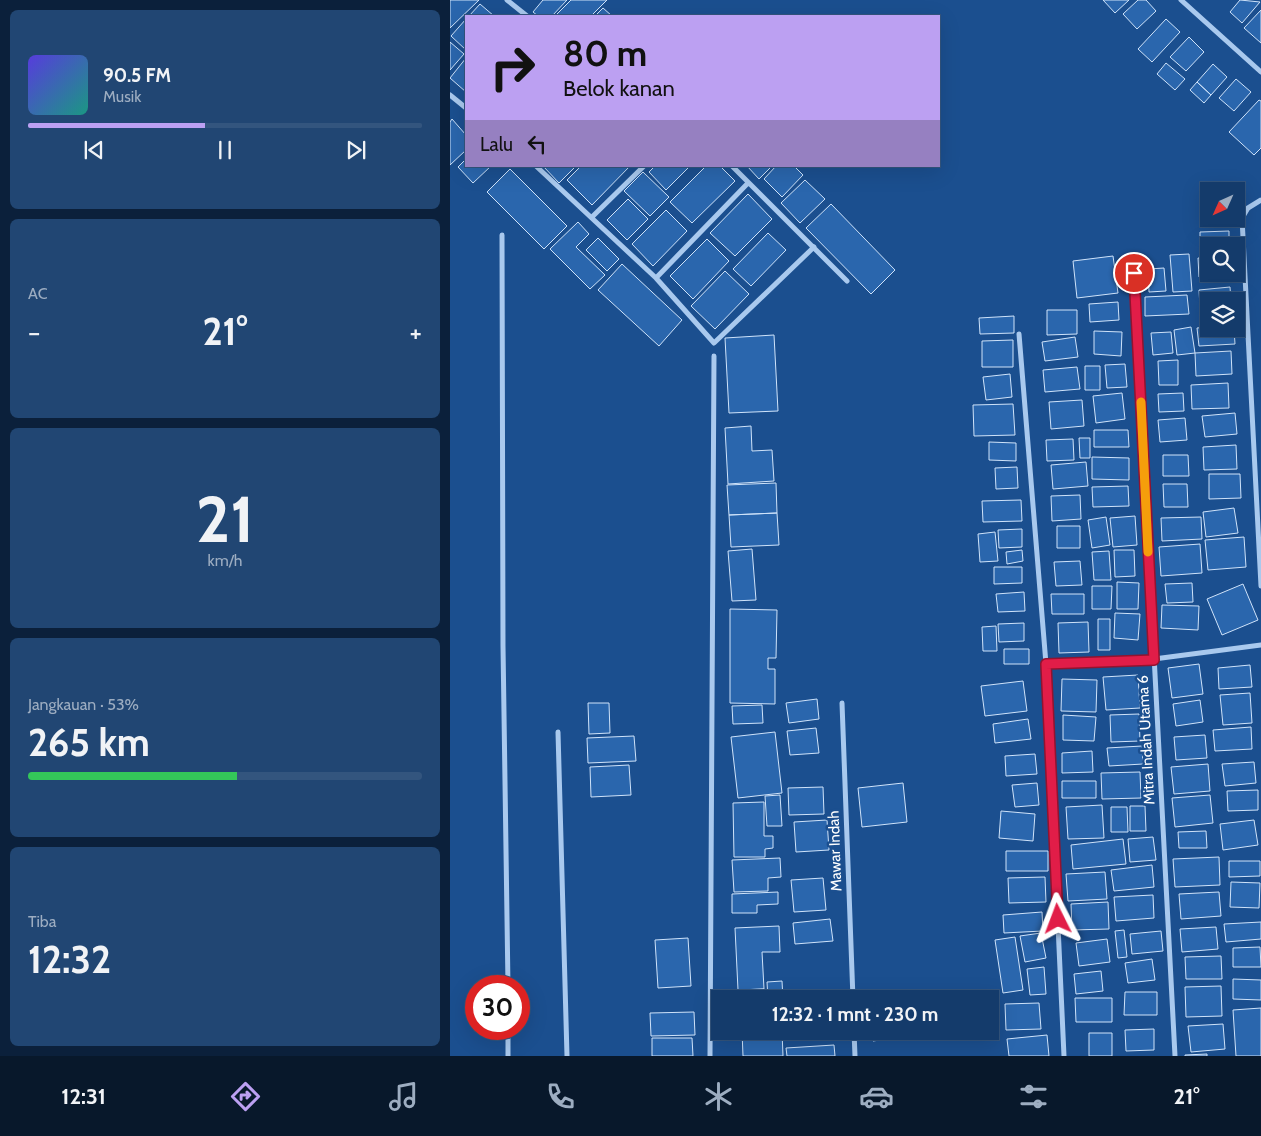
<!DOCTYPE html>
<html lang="id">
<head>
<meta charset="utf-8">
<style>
  :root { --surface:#143b6b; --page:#214673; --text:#f1f3f6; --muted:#9dadc1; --line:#33557e; --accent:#bca0f2 }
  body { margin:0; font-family:Cabin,sans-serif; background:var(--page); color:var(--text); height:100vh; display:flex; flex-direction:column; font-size:19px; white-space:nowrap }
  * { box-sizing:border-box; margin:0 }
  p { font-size:16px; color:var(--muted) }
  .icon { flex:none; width:28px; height:28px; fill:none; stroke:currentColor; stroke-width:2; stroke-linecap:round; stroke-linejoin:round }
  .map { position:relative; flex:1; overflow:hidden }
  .sheet { display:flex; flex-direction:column; gap:10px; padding:10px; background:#0b203b; width:450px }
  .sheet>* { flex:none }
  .banner { position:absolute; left:15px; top:15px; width:475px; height:152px; border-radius:0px; box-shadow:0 5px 20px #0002,0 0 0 1px var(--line); background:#bca0f2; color:#111; overflow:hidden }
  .needle { width:32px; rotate:225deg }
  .fabs { position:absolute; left:750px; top:182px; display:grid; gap:10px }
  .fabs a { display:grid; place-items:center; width:45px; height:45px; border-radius:0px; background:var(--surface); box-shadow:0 5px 20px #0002,0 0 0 1px var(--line); font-size:25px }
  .speed { position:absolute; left:15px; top:975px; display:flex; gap:10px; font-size:25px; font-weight:700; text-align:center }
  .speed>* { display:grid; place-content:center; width:65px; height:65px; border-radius:50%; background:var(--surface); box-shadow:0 5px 20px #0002,0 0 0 1px var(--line); line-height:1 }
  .speed .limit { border:8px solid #d22; background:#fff; color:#111 }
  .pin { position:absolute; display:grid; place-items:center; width:42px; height:42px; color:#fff; margin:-21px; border:2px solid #fff; border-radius:50%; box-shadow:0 1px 5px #0007 }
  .me { position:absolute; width:55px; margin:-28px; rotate:357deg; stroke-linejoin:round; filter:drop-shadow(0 0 4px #0008) }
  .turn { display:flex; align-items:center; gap:18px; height:105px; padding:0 15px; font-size:22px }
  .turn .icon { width:65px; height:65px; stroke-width:2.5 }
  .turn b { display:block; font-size:35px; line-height:42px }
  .then { display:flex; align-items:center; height:48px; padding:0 15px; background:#0003; gap:10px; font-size:19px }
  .big { font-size:38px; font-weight:700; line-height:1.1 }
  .sheet .widget { flex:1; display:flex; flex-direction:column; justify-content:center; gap:8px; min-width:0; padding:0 18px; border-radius:8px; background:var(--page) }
  .sheet .dial { align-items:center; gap:0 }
  .dial b { font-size:65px; line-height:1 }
  .song { display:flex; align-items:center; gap:15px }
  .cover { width:60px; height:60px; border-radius:8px; background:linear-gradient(135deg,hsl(250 70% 55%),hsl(170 70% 35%)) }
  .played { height:5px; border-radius:2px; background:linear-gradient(90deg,var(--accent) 45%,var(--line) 45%) }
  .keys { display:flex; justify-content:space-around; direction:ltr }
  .heat { display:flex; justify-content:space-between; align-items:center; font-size:28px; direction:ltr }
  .charge { height:8px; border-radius:4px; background:linear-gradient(90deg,#34c759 53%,var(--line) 0) }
  .trip { position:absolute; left:261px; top:990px; width:288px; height:50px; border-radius:0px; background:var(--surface); box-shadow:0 5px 20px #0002,0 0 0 1px var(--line); font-weight:700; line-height:50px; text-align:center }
  .menu { display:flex; height:80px; justify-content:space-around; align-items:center; background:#08182b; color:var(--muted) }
  .menu .icon { width:35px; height:35px }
  .menu .active { color:var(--accent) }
  .menu b { font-size:22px; color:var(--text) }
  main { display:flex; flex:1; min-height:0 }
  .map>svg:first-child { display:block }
  .building { fill:#2a66ad; stroke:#cfe3fa }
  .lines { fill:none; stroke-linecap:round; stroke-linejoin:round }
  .minor { stroke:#a9c9ee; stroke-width:5 }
  .route-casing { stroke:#92132f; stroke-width:12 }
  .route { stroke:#e11d48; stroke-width:9 }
  .slow { stroke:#f59e0b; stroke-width:9 }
  .labels { text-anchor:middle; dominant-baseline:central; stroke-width:5; stroke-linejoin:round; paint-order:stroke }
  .street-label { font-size:15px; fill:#fff; stroke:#1b4f8f }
</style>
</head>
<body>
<main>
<section class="sheet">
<div class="widget">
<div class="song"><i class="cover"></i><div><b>90.5 FM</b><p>Musik</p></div></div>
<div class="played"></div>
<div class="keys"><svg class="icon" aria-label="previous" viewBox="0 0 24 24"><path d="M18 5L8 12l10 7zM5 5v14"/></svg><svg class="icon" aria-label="pause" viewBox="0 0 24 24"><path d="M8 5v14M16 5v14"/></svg><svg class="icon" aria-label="next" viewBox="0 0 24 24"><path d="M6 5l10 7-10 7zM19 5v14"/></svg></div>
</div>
<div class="widget"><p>AC</p>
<div class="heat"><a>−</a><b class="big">21°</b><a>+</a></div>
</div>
<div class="widget dial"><b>21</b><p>km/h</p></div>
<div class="widget"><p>Jangkauan · 53%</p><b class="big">265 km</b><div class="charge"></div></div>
<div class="widget"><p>Tiba</p><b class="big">12:32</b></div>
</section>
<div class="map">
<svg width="811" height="1056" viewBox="0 0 811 1056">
  <rect width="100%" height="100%" fill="#1b4f8f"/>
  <path class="building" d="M0,0H29L0,28Z
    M93,0H117L102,16H88L83,12Z
    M121,0H157L141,16H105Z
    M653,0H679L665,13Z
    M688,0H696L706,11L687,29L673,14Z
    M790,0L810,2L792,23L780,12Z
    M30,4L44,16H19Z
    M153,8L162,16H145Z
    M811,10V43L794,28Z
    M16,19V50L1,36Z
    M716,19L730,32L702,62L688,49Z
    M739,37L754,52L736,71L720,57Z
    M0,42L14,54L0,70Z
    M16,58V92L0,78Z
    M716,63L735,79L725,90L707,74Z
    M763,64L777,77L761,95L747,82Z
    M786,79L801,92L784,111L769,98Z
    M747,82L761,95L754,103L740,90Z
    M809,100L811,101V148L804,155L779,132Z
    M2,119L16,135V150L0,165V122Z
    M16,159V166H41L23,183L8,167Z
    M93,166H126L109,183Z
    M131,166H180L142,205L117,180Z
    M205,166H240L216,190L199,172Z
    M256,166H270L285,181L242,223L220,202Z
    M297,166H322L309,179Z
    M326,166H344L353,175L332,197L314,179Z
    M60,169L117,226L94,249L37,192Z
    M193,172L219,197L200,216L174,191Z
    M355,180L375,199L350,223L331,203Z
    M298,194L322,219L285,256L260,233Z
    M178,199L198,219L177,240L157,220Z
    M381,204L445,270L421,294L356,228Z
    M216,210L237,231L203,266L182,244Z
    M128,222L139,234L126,247L155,275L140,289L100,249Z
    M779,231V246H759V250H750V232Z
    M318,233L336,250L301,286L283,269Z
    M148,238L169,259L157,271L136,250Z
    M257,239L279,261L243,299L220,276Z
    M739,254L742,291L723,292L720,255Z
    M663,256L668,293L627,298L623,261Z
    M748,258H759V274H780V276L749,277Z
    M172,264L232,320L209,346L148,290Z
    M714,268L716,291L699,292L698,269Z
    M275,271L299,294L265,329L241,306Z
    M780,287L781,301H759V306L750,307L749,290Z
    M737,295L739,314L695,316V297Z
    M668,302L669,320L640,322L639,304Z
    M597,310H627V334L597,335Z
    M564,316V333L530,334L529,318Z
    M741,327L745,353L727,355L724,330Z
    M759,327L784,329L785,344L749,346L747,328Z
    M644,331L672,332L671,356L644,354Z
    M721,332L723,353L703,355L701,333Z
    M324,335L328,411L279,413L275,338Z
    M625,337L628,357L595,361L592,342Z
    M563,340V367H532V341Z
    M781,351L782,374L746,376L745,353Z
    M728,360V385H709L708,361Z
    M675,364L677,387L657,388L655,365Z
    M635,366H650V390H635Z
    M627,367L630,389L595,392L593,370Z
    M560,374L562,397L536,400L533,377Z
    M778,383L779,408L742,409L741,385Z
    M672,393L675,419L646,423L643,396Z
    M733,393L734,411L709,412L708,394Z
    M632,400L634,426L601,429L599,402Z
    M563,404L565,435L524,436L523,405Z
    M785,413L787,434L755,437L752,416Z
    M735,418L737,440L710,442L708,420Z
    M301,426L302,451L322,450L324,481L278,484L275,428Z
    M644,430H678L679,447H644Z
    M629,438H640V458H630Z
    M623,439L624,460L597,461L596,440Z
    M539,442L566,443V461L539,460Z
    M786,445L787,469L754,470L753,447Z
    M713,455H738L739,476H713Z
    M642,457L679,458V480L642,479Z
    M636,462L638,486L603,489L601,465Z
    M567,467L568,488L546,489L545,468Z
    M759,474H790L791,498L759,499Z
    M326,483L327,513L279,515L277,485Z
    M713,484H737L738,507H714Z
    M678,486L679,506L643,507L642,487Z
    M630,495L631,519L602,521L601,496Z
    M571,500L572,521L533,522L532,501Z
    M784,508L788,533L756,537L753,512Z
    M327,513L329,545L281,547L279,515Z
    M685,516L687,545L663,547L660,518Z
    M656,517L660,545L642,548L638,520Z
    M751,517L752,539L712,541L711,518Z
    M607,526H630V548H607Z
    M572,529V547L549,548L548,530Z
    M545,532L548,561L530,562L528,534Z
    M794,537L796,567L758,570L755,540Z
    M750,544L752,573L711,576L709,547Z
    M302,549L306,600L282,601L278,551Z
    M572,550L573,561L557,564L556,552Z
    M664,550H684L685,576L665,577Z
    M659,551L661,580H644L642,552Z
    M630,561L632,585L606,586L604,562Z
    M544,567H572V583L544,584Z
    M667,582L689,583L688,609H667Z
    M742,583L743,602L717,603L715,584Z
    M793,584L808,620L772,635L757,599Z
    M642,586H662L661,609H642Z
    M574,592L575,611L548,612L546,594Z
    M601,594H634V614H602Z
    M712,605L749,606L748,630L711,628Z
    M280,609L327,610L326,658H318V669H325V704L280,703Z
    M665,613L690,614L688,640L664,638Z
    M648,619H660V650H648Z
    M638,622L639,652L609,653L608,623Z
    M574,623V641L549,642L548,624Z
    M546,626L547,651H533L532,627Z
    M554,649H579V664H554Z
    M749,664L753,694L722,698L718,668Z
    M800,665L802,687L769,689L768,668Z
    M688,675L690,708L656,710L653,677Z
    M612,679L647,680L646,712L611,711Z
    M573,681L577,711L535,716L531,686Z
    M800,693L802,723L773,725L770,695Z
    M367,699L369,719L339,723L336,703Z
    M750,700L753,722L726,726L723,704Z
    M138,703H159L160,733L139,734Z
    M312,705L313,723L283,724L282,706Z
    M689,714L690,741L661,742L660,715Z
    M613,715L646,717L644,741L613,740Z
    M578,719L581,739L545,743L543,724Z
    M801,727L802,749L765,751L763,730Z
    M366,728L369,753L340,755L337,731Z
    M325,732L332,793L288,798L281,737Z
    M755,735L757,758L726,760L724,737Z
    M184,736L186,761L138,763L137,738Z
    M692,746L693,764L659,766L657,748Z
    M642,751L643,772L612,773V753Z
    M585,754L587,774L556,776L555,756Z
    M804,762L806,783L775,786L772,764Z
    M758,764L760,791L724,794L721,767Z
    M179,765L181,795L141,797L140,767Z
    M690,772L691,798L652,799L651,773Z
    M612,781H646V798H612Z
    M453,783L457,822L412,827L408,788Z
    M587,783L589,805L565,807L562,785Z
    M373,787L374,814L339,815L338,788Z
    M808,790V810L778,811L777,791Z
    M330,795L332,826H317L315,796Z
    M760,795L763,823L725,827L722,798Z
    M314,802V836H323V848L315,849V857H284L283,803Z
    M652,805L654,838L618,839L616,807Z
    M680,806H695L696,831H680Z
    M661,807H677L678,832H661Z
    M551,811L585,814L583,841L549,838Z
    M377,820L379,850L346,852L344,822Z
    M804,820L808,845L773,850L770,824Z
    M756,831L757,848H729L728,832Z
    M703,837L706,860L680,862L678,839Z
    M673,839L676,864L623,869L621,845Z
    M556,851H598V871H556Z
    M769,857L770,885L725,887L723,859Z
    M330,858L331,877L318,878V891L284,892L282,860Z
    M779,861H810V876L779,877Z
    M702,865L704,887L664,891L661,870Z
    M655,872L657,899L618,901L616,874Z
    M595,877L596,902L559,903L558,878Z
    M373,878L376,910L344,912L341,880Z
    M781,882L810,883L809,908L780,907Z
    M328,892V904L307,905V913H282V894Z
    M769,892L771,916L731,919L729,894Z
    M703,895L704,918L666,921L664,897Z
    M658,902L659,929L622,930L621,904Z
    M592,912L593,931L554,933L553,915Z
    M380,919L383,941L345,944L343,923Z
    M811,922V939L776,942L774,924Z
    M329,926L330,952H312L314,989L288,990L285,928Z
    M766,927L768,949L732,952L730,929Z
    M674,930L677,957L668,958L665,931Z
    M711,931L713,951L682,954L680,934Z
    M591,933L596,958L575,962L570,936Z
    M565,937L573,990L553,993L545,940Z
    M238,938L241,986L208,988L205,940Z
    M657,939L660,962L629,966L626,943Z
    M810,947L811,967H783V948Z
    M771,956L772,979H736L735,957Z
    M702,959L705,980L678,983L675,963Z
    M594,967L596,994L580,995L577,969Z
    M651,971L653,991L626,994L624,974Z
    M783,979L811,980V1000L783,999Z
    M332,981L333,999H318L317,982Z
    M771,986L772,1016L736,1017L735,987Z
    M314,989V999H286V990Z
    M675,992H707V1015H674Z
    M625,998H662V1022H626Z
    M589,1003L591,1029L556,1030L555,1004Z
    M811,1008V1056H786L783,1010Z
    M244,1012L245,1035L201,1036L200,1013Z
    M773,1024L775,1049L741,1052L738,1026Z
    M704,1029V1050L676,1051L675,1030Z
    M292,1031H332L333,1056H293Z
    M422,1031H455L456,1036L423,1041Z
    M639,1033H662V1056H639Z
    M597,1035L599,1056H559L557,1039Z
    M202,1038H242L243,1056H202Z
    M384,1045L385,1056H337L336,1048Z
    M757,1054V1056H735V1055Z"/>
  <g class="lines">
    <path class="minor" d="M57,0L77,16
      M731,0L811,72
      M0,95L16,108
      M86,166L206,278L264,343L364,247
      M282,166L397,281
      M811,200L798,208L792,218L811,586
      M142,217L194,166
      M52,235L53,646L58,986
      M684,273L725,1056
      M206,278L298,183
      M569,334L596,664L614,1056
      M596,664L704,659L811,645
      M392,703L403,999
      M108,732L117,1056
      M58,1029V1056
      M404,1031L405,1056
      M260,1056L264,356"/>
  </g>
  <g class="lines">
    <g class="route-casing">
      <path id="route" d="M608,919L596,664L704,660L684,273"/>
    </g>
    <use href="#route" class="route"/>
    <path class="slow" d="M691,402L698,552"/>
  </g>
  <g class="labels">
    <g class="street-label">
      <text transform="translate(696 740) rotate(-93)">Mitra Indah Utama 6</text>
      <text transform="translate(385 851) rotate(-92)">Mawar Indah</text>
    </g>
  </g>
</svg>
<div class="fabs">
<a><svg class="needle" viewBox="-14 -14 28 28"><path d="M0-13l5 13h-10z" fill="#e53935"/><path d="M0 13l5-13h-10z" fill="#9dadc1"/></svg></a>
<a><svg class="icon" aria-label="search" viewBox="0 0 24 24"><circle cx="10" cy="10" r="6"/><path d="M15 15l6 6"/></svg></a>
<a><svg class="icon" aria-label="layers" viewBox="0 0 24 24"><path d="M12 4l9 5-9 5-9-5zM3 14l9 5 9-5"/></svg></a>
</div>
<div class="speed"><div class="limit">30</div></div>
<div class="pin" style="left:684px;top:273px;background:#d93025"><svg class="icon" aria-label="arrive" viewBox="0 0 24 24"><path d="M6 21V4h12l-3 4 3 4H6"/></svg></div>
<svg class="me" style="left:608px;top:919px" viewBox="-20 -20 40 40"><path d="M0-17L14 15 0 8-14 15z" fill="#e11d48" stroke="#fff" stroke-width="4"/></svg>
<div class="trip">12:32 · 1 mnt · 230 m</div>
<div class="banner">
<div class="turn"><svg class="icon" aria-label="right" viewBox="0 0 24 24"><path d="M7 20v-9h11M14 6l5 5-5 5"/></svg><div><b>80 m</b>Belok kanan</div></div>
<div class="then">Lalu<svg class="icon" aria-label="left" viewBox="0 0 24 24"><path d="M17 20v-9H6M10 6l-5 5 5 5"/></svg></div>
</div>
</div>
</main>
<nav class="menu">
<b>12:31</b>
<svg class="icon active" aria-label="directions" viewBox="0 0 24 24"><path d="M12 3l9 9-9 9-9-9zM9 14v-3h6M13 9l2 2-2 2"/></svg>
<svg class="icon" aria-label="music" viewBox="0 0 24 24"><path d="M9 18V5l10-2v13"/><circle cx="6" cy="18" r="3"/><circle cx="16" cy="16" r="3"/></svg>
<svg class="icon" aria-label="phone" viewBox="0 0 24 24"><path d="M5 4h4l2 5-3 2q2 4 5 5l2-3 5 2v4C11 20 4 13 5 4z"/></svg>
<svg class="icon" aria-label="climate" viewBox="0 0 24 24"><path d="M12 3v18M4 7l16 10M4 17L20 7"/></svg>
<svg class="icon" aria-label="car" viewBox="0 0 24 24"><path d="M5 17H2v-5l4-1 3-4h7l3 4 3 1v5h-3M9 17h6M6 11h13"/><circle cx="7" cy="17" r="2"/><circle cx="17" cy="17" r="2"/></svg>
<svg class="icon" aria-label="filters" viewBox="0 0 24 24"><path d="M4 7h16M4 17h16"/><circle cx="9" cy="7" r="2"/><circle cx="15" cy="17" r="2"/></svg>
<b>21°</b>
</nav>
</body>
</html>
